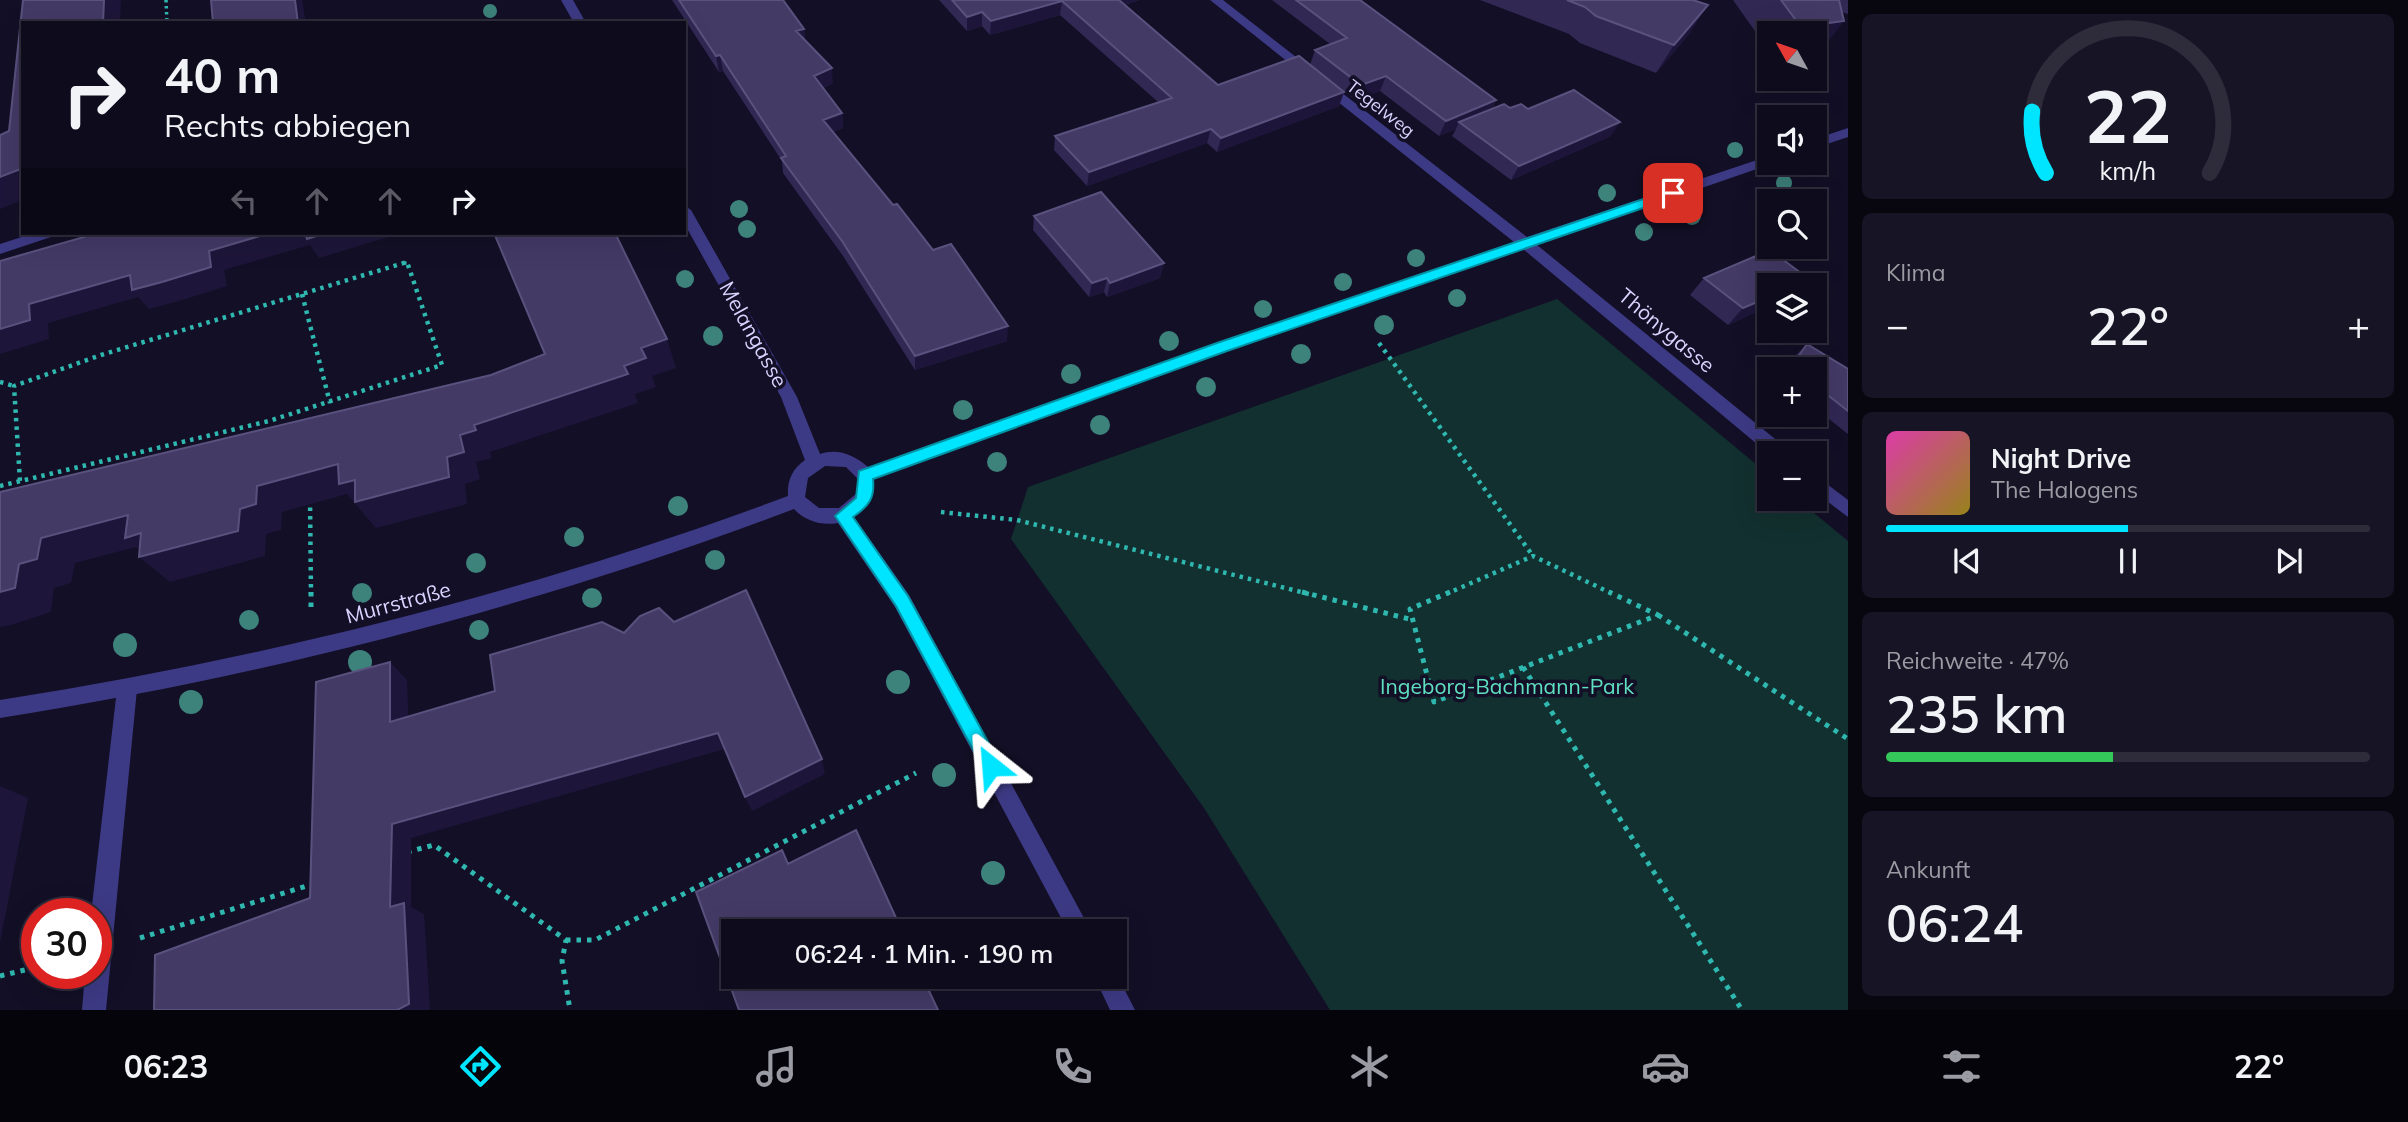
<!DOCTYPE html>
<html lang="de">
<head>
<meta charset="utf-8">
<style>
  :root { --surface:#0e0b1c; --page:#171425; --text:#f1f3f6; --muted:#9b9ba3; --line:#2e2b3b; --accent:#00e5ff }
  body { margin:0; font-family:Mulish,sans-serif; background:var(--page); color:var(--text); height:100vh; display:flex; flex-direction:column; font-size:26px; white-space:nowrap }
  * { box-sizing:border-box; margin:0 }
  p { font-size:23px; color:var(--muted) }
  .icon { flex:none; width:38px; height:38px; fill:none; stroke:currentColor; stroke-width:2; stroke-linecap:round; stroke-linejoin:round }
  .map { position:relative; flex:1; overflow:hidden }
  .drawer { display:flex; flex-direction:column; gap:14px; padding:14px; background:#08060f; width:560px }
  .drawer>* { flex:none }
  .hud { position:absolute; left:21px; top:21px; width:665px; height:214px; border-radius:0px; box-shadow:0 7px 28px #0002,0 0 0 2px var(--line); background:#0e0b1c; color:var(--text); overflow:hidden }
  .needle { width:46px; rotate:310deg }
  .tools { position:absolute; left:1757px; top:21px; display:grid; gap:14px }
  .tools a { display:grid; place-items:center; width:70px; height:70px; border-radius:0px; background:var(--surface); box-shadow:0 7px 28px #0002,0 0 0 2px var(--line); font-size:35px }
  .speed { position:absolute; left:21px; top:898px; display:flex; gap:14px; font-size:35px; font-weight:700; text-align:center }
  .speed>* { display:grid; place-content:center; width:91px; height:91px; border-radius:50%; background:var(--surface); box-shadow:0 7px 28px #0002,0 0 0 2px var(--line); line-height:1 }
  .speed .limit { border:10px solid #d22; background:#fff; color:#111 }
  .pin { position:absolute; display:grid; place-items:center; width:60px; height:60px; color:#fff; margin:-30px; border-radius:14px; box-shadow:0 4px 10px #0006 }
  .me { position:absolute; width:77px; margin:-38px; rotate:332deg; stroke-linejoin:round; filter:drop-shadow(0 0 5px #0008) }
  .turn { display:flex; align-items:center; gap:24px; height:147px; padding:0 28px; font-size:32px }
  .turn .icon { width:91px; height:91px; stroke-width:2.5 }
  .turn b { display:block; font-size:49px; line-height:60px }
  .lanes { display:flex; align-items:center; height:66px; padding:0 28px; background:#0003; justify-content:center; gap:35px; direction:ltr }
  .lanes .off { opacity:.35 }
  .big { font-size:52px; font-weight:600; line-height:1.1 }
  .drawer .tile { flex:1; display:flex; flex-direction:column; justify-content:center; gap:10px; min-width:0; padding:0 24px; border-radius:10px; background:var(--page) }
  .drawer .dial { align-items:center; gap:0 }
  .dial svg { height:182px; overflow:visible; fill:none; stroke:var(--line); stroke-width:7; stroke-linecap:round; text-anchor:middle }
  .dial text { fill:var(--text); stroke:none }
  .song { display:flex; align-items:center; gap:21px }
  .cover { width:84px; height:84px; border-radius:10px; background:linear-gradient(135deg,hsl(320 70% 55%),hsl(50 70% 35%)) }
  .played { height:7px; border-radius:4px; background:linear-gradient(90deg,var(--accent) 50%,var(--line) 50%) }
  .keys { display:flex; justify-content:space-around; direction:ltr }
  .heat { display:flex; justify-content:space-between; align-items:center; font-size:38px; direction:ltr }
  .charge { height:10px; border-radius:5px; background:linear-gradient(90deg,#34c759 47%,var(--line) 0) }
  .trip { position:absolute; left:721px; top:919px; width:406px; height:70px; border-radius:0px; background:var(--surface); box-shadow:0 7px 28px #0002,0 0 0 2px var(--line); font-weight:600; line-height:70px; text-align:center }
  .dock { display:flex; height:112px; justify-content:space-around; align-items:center; background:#06040b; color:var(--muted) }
  .dock .icon { width:49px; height:49px }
  .dock .selected { color:var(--accent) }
  .dock b { font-size:32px; color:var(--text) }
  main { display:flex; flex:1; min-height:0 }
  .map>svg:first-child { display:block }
  .green { fill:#12302f }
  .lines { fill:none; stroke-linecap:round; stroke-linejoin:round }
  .path-far2 { stroke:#2fb8b0; stroke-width:3.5; stroke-dasharray:2.5 3.5; stroke-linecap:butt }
  .path-far1 { stroke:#2fb8b0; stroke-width:4.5; stroke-dasharray:3.5 5; stroke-linecap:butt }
  .path { stroke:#2fb8b0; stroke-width:5; stroke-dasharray:4.5 6; stroke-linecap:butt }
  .service { fill:#3d3a85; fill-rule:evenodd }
  .minor { fill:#3d3a85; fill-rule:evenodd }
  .tree { fill:#3d827b }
  .wall { fill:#312854 }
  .shaded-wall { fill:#1d163a }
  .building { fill:#433a66; stroke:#5a527e; stroke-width:2 }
  .route { fill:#00e5ff; stroke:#0095a6; stroke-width:2 }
  .labels { text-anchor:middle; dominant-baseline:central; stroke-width:7; stroke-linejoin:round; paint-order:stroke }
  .far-street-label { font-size:18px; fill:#d9d4ff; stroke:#130f26 }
  .street-label { font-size:21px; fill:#d9d4ff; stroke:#130f26 }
  .park-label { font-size:21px; fill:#5fe0c0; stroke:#130f26 }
</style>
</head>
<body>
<main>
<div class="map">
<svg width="1848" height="1010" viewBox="0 0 1848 1010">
  <rect width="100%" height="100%" fill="#130f26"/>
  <path class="green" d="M1557,299L1769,475V499H1797L1848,541V1010H1330L1204,808L1011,539L1028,487Z"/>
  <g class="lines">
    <path class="path-far2" d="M166,0L167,23
      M404,263H407"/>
    <path class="path-far1" d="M302,294L330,403
      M1379,343L1533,556
      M0,382L14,386
      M0,486L269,421L442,365L407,262L101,355L14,386L20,481
      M310,499L311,594
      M941,512L1017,520L1309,594
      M1446,594L1533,556L1613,594"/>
    <path class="path" d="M311,592V613
      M1302,592L1413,620
      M1450,592L1410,609L1434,702L1658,615L1609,592
      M1658,615L1848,739
      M1523,667L1742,1010
      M407,852L434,845L566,940L562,961L570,1010
      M140,938L316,883
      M566,940H595L916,773
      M0,976L37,967"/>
    <path class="service" d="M34,233H56L54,236L0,254V244Z
      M127,680L134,683L137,689L106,1010H82L85,973H96V914H91L117,689L120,683Z"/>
    <path class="minor" d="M561,0H573L586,23H574Z
      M1210,0H1223L1527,237L1769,156V163H1774L1537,245L1786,448L1788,453L1769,454L1523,249L1228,351L874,479C875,497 869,507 854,517L909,595L1091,931H1068L895,607L838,523C822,526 805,521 794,509C538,606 271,675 0,718V700C268,658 534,591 788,496C787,481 792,469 805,460L781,397L684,223V205L691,210L797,397L820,454C838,448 854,455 868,467L1216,343L1514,242ZM825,466L846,467L857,478V493L839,508H819L805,497L808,478Z
      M1848,128V137L1815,148V139Z
      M1815,475L1848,500V517L1815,492Z
      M1115,971L1135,1010H1110L1094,976H1115Z"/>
  </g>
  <g class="tree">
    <circle cx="490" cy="11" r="7"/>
    <circle cx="1735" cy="150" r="8"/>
    <circle cx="1784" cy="183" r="8"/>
    <circle cx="1607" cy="193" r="9"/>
    <circle cx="739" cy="209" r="9"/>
    <circle cx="1692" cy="216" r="9"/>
    <circle cx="747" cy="229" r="9"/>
    <circle cx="1644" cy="232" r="9"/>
    <circle cx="1416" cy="258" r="9"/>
    <circle cx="685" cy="279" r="9"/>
    <circle cx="1343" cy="282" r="9"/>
    <circle cx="1457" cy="298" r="9"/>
    <circle cx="1263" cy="309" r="9"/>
    <circle cx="1384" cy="325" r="10"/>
    <circle cx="713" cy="336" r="10"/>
    <circle cx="1169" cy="341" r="10"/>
    <circle cx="1301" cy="354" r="10"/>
    <circle cx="1071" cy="374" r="10"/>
    <circle cx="1206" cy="387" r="10"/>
    <circle cx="963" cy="410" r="10"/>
    <circle cx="1100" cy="425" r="10"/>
    <circle cx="997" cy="462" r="10"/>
    <circle cx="678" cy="506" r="10"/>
    <circle cx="574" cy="537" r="10"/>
    <circle cx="715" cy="560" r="10"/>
    <circle cx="476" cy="563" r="10"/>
    <circle cx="362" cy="593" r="10"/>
    <circle cx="592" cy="598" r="10"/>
    <circle cx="249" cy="620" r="10"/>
    <circle cx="479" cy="630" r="10"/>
    <circle cx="125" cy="645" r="12"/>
    <circle cx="360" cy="662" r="12"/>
    <circle cx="898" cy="682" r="12"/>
    <circle cx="191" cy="702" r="12"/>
    <circle cx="944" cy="775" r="12"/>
    <circle cx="993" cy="873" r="12"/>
  </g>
  <path class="wall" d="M672,0H783L804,29L805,40L833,83L823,88L842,113L843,128L833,132L893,205L933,250L1007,341L915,370L843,256L783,173L782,161L723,71L719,72Z
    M939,0H1139L1125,5L1218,85L1344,92L1339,106L1217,152L1207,143L1087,186L1054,150L1055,136L1158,102L1060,15L990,35L982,26L967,31Z
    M1272,0H1360L1496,100L1492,109H1528L1611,136L1511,180L1452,136L1456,129L1439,136L1380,91L1356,100L1310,65L1315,50L1330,44Z
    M1480,0H1693L1690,33L1656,73L1580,43L1569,34Z
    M1733,0H1848V14L1842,12L1818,55H1815V33H1769V51Z
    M1034,216L1164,263L1160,278L1107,297L1104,292L1089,297L1033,230Z
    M1704,278L1809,279L1803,285H1769V306L1728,325L1690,295Z
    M1807,344L1848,369V434L1815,408V369H1785L1794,357Z"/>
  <path class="shaded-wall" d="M104,0H121L120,23H103Z
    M295,0H302L306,23H298Z
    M1113,0H1139L1111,9Z
    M1062,1L1060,15L990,35L991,21Z
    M1708,5L1690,33L1656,73L1674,45Z
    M982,12V26L967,31V17Z
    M1844,21L1818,55H1815V33H1796L1801,27Z
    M804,29L805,44L796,31Z
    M720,55L723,71L719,72L716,56Z
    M832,68L833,83L815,91L814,76Z
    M1386,76L1380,91L1356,100L1361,85Z
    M1344,92L1339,106L1217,152L1221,138Z
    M1496,100L1488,115L1459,122L1456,129L1439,136L1446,121Z
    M842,113L843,128L825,135L823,120Z
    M1620,122L1611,136L1511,180L1519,166Z
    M1211,129L1207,143L1087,186L1089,172Z
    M23,168V200L0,209V177Z
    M270,233H391L392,236L319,258L310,245L224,270L227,286L179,301L149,309L138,297L48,323L49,339L0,354V329L29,304Z
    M1164,263L1160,278L1107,297L1110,283Z
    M1107,278L1104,292L1089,297L1092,283Z
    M1809,279L1803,285H1796Z
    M1769,297V306L1728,325L1743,308Z
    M1008,326L1007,341L915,370V356Z
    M667,339L676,368L652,376L656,387L635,394L638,403L490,452L492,458L476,462L480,479L465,484L467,504L376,528L347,494L282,512L281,530L266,534L265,556L170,582L139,557L146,555L136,547L75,563L71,583L54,588L51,612L11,625L0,627V592L19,564L41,538L128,515L240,509L257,486L338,464L447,457L460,435L474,425L624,366L641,348Z
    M390,662L407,680L409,738L390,722Z
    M718,733L725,749L411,838V907L424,914L430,1010H397L390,907L392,824Z
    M822,759L825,774L752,811L745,797Z
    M0,786L28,798L0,943Z"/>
  <path class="building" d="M23,0H104L103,23H23V168L0,177V135L9,131Z
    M211,0H295L298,23H213Z
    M679,0H783L804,29L796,31L832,68L814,76L842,113L823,120L893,205L897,204L933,250L951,244L1008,326L915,356L842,241L781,158L786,156L720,55L716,56Z
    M952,0H1119L1218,85L1299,56L1344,92L1221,138L1211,129L1089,172L1055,136L1172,98L1062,1L991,21L982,12L967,17Z
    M1296,0H1360L1496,100L1446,121L1386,76L1361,85L1315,50L1347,38Z
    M1567,0H1693L1708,5L1674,45L1596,16L1585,7Z
    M1781,0H1839L1844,21L1801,27Z
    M1574,90L1620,122L1519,166L1459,122L1504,104L1510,108L1521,104L1528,109Z
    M1101,192L1164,263L1110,283L1107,278L1092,283L1034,216Z
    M98,233H270L209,251L211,267L162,282L132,290L130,275L29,304L30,320L0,329V261Z
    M305,233H326L307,239Z
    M494,233H615L667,339L641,348L646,358L624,366L628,374L474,425L476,430L460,435L464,452L447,457L449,477L355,502V480L339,484L338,464L257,486L256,504L240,509L238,531L139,557L141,533L125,538L128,515L41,538L37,559L19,564L15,588L0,592V492L491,375L545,354Z
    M1770,250L1809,279L1796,285H1769V297L1743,308L1704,278Z
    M1807,344L1848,369V411L1815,385V369H1794L1791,367Z
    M746,590L822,759L745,797L718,733L392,824L390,907L404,903L409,1004L397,1010H154L155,955L310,898L316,682L390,662V722L495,691L490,655L602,622L624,633L640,616L659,608L674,622Z
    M856,830L902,931H733V976H922L938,1010H739L696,892L782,850L788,864Z"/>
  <path class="route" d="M1673,189L1678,190V196L1227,351L873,479C875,498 869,506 853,517L908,596L998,760L1001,766L998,772L991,775L985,772L896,606L835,516L856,498L859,471L1217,343Z"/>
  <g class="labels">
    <g class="far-street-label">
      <text transform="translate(1381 108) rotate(38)">Tegelweg</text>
    </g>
    <g class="street-label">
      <text transform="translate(1667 330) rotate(40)">Thönygasse</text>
      <text transform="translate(754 334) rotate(61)">Melangasse</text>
      <text transform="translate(398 602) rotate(-15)">Murrstraße</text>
    </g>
    <g class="park-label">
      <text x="1507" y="686">Ingeborg-Bachmann-Park</text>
    </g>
  </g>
</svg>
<div class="tools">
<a><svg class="needle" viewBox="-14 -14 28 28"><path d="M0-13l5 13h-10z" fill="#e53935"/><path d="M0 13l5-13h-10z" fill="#9b9ba3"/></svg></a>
<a><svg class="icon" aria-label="sound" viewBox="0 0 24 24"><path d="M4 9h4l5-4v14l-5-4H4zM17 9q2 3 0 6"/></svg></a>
<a><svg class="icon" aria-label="search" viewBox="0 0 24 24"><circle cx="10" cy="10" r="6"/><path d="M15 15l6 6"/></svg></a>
<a><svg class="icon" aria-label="layers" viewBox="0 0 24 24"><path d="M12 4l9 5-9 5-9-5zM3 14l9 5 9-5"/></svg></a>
<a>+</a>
<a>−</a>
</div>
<div class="speed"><div class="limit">30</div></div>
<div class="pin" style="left:1673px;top:193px;background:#d93025"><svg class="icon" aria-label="arrive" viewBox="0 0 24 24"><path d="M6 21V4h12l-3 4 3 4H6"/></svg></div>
<svg class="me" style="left:991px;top:766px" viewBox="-20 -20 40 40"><path d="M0-17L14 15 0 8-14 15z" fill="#00e5ff" stroke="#fff" stroke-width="4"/></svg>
<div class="trip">06:24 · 1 Min. · 190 m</div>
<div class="hud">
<div class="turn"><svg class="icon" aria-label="right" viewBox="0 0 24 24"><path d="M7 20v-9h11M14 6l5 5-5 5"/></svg><div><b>40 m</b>Rechts abbiegen</div></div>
<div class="lanes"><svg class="icon off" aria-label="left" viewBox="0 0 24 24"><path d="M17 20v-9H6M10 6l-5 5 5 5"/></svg><svg class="icon off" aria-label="ahead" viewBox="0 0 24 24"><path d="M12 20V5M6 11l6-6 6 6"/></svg><svg class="icon off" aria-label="ahead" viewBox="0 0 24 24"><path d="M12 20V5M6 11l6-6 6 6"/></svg><svg class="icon" aria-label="right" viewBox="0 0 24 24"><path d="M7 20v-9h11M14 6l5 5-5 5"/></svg></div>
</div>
</div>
<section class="drawer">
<div class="tile dial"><svg viewBox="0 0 100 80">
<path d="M14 69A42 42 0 1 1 86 69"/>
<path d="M14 69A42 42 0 0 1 8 42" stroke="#00e5ff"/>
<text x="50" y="56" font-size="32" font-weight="700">22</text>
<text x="50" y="72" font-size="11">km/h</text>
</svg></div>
<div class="tile"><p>Klima</p>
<div class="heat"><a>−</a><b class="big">22°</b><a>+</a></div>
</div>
<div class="tile">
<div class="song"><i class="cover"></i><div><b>Night Drive</b><p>The Halogens</p></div></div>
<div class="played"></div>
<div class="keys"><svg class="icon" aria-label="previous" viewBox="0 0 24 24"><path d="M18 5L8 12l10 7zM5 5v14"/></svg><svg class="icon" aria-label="pause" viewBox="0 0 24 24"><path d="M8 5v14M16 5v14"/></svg><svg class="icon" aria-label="next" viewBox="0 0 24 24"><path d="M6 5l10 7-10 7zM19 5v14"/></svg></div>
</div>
<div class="tile"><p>Reichweite · 47%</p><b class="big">235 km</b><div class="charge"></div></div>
<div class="tile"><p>Ankunft</p><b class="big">06:24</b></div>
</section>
</main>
<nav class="dock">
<b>06:23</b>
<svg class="icon selected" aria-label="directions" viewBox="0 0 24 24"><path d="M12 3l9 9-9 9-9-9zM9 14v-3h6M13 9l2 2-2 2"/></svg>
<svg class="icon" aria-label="music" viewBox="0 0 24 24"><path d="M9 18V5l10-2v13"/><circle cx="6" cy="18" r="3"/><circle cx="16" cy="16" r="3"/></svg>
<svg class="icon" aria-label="phone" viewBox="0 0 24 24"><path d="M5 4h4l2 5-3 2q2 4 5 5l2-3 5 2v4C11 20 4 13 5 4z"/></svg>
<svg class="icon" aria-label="climate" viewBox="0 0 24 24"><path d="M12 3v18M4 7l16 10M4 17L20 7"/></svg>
<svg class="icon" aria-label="car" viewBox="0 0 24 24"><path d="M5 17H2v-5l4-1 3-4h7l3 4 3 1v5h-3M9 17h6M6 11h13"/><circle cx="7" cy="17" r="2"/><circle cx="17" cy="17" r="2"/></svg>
<svg class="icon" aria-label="filters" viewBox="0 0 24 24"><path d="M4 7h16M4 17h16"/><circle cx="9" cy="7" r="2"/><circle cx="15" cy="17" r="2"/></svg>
<b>22°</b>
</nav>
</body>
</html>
